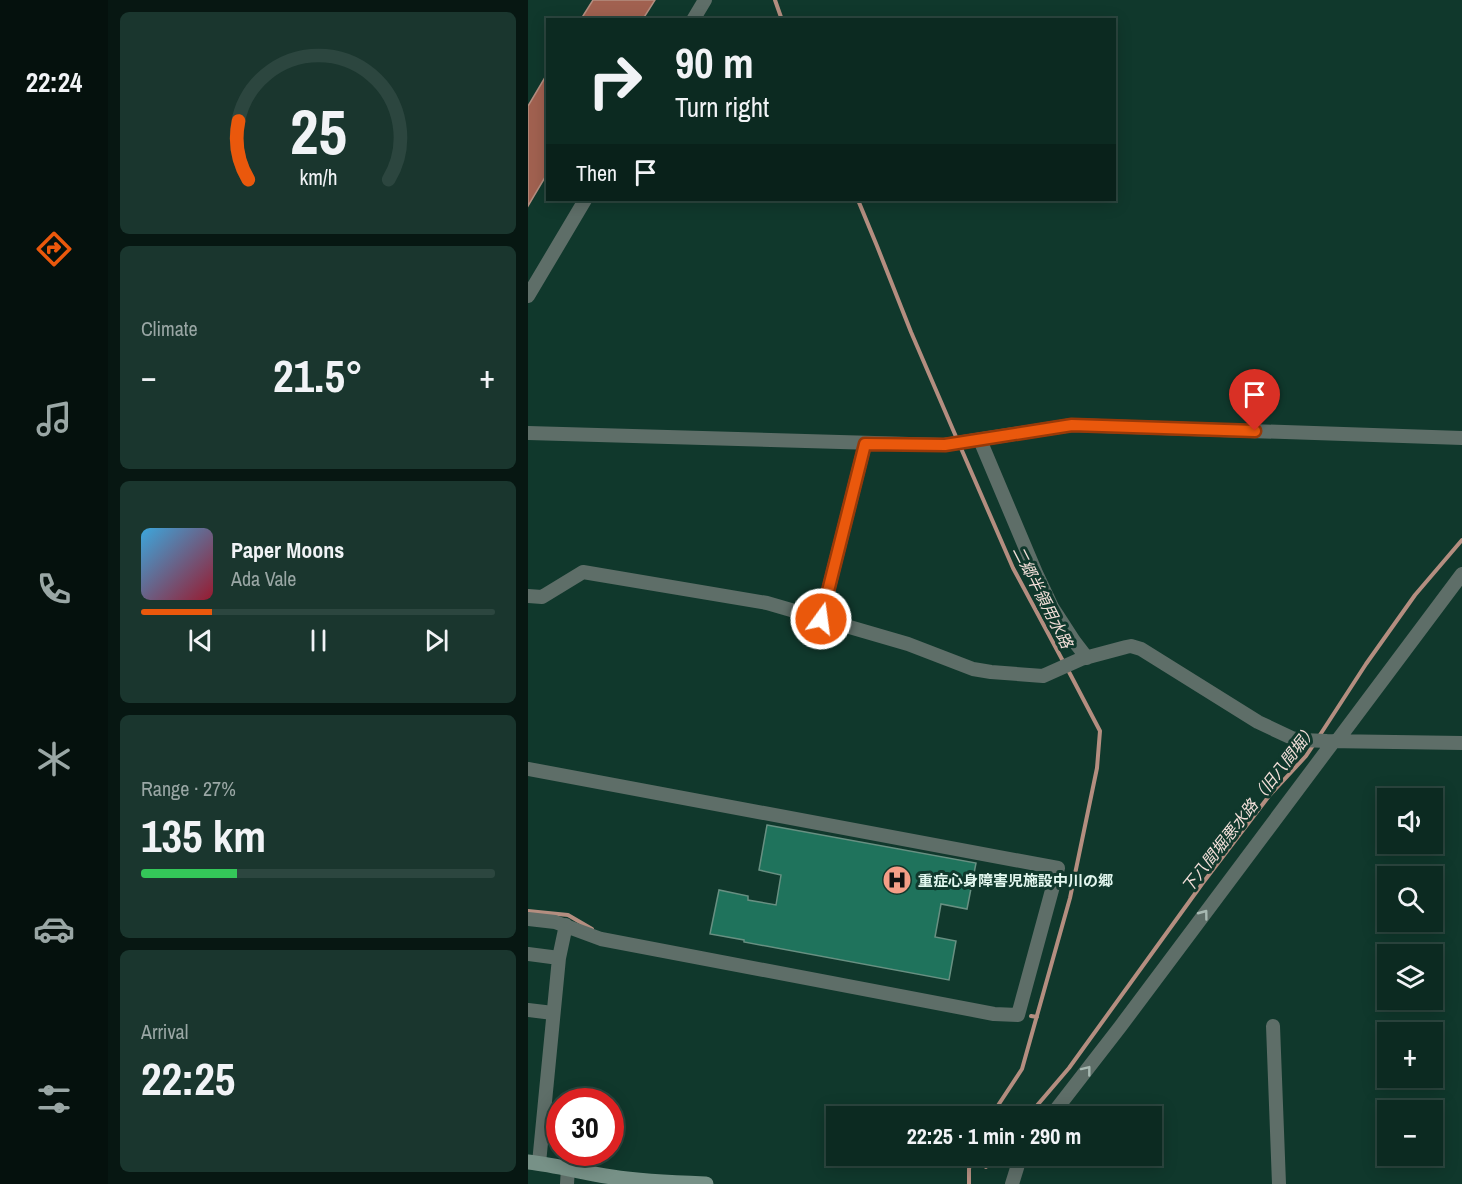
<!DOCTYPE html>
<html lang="en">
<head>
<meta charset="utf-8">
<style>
  :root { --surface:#0c2a21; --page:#1a362e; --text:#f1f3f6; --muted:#9aa7a5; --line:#2c463f; --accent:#ea580c }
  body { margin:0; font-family:"Archivo Narrow","Noto Sans JP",sans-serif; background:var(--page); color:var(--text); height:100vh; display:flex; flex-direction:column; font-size:22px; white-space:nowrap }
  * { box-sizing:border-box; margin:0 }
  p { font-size:20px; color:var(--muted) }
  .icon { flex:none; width:33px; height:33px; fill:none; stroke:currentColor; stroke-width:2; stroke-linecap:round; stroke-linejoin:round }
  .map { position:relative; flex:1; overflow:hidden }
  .sheet { display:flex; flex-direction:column; gap:12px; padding:12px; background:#071712; width:420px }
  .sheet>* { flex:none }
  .top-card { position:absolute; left:18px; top:18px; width:570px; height:183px; border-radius:0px; box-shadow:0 3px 15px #0003,0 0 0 2px var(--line); background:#0c2a21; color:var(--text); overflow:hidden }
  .buttons { position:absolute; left:849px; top:788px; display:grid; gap:12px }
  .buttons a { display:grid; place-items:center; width:66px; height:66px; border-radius:0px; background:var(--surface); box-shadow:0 3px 15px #0003,0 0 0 2px var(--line); font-size:30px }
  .speed { position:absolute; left:18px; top:1088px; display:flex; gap:12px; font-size:30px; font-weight:700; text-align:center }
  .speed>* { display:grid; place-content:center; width:78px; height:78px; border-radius:50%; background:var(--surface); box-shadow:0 3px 15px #0003,0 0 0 2px var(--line); line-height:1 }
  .speed .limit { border:9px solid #d22; background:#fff; color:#111 }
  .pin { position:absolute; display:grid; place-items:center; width:51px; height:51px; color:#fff; margin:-62px -26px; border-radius:50% 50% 50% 0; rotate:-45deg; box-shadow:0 0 6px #0007 }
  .pin .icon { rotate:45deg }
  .me { position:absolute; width:66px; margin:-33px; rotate:14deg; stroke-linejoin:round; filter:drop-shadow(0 0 4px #0008) }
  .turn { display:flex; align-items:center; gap:21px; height:126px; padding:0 30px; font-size:27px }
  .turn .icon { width:78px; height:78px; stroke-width:2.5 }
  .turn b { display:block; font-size:42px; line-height:51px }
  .then { display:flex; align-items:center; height:57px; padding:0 30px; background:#0003; gap:12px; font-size:22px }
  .big { font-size:45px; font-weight:700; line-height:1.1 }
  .sheet .tile { flex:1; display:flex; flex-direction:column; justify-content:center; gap:9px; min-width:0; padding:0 21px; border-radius:9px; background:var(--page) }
  .sheet .dial { align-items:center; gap:0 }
  .dial svg { height:156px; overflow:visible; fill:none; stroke:var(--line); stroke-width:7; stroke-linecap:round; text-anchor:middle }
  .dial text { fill:var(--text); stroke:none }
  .song { display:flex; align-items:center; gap:18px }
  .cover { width:72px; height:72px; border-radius:9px; background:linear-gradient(135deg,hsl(200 70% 55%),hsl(350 70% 35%)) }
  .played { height:6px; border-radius:3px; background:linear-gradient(90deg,var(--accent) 20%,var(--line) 20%) }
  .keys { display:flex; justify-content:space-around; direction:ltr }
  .heat { display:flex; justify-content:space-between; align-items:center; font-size:33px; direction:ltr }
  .charge { height:9px; border-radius:4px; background:linear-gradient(90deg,#34c759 27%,var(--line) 0) }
  .trip { position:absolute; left:298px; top:1106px; width:336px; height:60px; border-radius:0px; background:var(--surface); box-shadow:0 3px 15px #0003,0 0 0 2px var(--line); font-weight:700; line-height:60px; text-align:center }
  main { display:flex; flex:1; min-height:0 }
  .tab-bar { display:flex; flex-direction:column; width:108px; justify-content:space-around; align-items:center; background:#05110d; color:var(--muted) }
  .tab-bar .icon { width:42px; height:42px }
  .tab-bar .selected { color:var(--accent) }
  .tab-bar b { font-size:27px; color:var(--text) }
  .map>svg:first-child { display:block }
  .water { fill:#a16150; stroke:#b48e80; stroke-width:1.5 }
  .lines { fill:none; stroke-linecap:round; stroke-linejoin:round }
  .stream { stroke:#b48e80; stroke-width:4 }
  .building { fill:#1f735c; stroke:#689082; stroke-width:1.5 }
  .street { stroke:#5e6e68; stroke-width:14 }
  .secondary { stroke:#779187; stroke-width:15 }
  .oneway { stroke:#a7b9b2 }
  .route-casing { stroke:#983908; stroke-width:15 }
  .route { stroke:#ea580c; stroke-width:10 }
  .labels { text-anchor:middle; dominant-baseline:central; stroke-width:6; stroke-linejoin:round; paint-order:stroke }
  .poi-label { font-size:15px; font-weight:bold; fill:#e2f7ef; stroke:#10382c; text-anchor:start }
  .water-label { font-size:16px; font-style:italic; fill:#f3dfd9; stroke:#10382c }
</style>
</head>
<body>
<main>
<nav class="tab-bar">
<b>22:24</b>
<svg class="icon selected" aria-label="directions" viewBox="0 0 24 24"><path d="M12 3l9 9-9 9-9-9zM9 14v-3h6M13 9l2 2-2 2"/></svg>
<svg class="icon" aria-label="music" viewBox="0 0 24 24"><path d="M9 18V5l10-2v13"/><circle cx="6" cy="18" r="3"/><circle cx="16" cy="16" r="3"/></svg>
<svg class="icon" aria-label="phone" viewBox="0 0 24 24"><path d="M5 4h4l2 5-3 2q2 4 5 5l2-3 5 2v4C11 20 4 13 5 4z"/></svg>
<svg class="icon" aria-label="climate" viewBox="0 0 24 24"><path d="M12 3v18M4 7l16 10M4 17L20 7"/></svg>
<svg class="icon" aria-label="car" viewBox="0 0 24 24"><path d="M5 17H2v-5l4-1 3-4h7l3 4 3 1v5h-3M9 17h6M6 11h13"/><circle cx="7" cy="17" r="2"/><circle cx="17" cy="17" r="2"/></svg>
<svg class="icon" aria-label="filters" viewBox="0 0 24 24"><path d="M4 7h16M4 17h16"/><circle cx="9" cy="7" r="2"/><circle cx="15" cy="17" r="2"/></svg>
</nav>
<section class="sheet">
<div class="tile dial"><svg viewBox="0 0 100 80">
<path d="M14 69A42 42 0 1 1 86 69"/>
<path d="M14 69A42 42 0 0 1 9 39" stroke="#ea580c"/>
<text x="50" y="56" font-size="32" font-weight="700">25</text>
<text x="50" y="72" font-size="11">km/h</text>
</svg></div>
<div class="tile"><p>Climate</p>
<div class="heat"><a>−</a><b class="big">21.5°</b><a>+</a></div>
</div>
<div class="tile">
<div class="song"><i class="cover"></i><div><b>Paper Moons</b><p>Ada Vale</p></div></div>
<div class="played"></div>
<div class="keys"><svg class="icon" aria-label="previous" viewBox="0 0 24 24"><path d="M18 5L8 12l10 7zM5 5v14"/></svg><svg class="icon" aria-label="pause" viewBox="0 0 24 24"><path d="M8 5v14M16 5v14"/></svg><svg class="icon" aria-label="next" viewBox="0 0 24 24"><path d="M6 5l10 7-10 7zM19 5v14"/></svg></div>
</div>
<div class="tile"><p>Range · 27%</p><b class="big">135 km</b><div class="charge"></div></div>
<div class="tile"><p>Arrival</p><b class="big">22:25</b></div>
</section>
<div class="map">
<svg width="934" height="1184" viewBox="0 0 934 1184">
  <rect width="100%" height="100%" fill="#10382c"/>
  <path class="water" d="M65,0H127L115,19H53Z
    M19,74V174L0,206V106Z"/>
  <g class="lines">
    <path class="stream" d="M247,0L254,20
      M330,200L349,246L383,332L429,439
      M432,446L485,568L536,663
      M790,738L838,664L887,595L934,540
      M0,911L40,915L64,929
      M503,1016L509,1017
      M463,1116L494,1069L542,898L569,768L572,731L540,670
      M500,1116L541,1068L674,884L741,796L778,756L786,744
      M458,1167L466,1155
      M441,1184V1169L444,1155"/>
  </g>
  <path class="building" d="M239,825L448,863L439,909L413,904L407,937L428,941L421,980L216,942V940L182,934L191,890L220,896V900L248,905L253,875L231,870Z"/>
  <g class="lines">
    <path class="street" d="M165,20L177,0
      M0,296L57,200
      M0,433L416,445L544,425L934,438
      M452,440L508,573L524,607L546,641L559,658
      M0,596L14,597L55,572L239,603L380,644L445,669L463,672L515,676L553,659L598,647L603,646L613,649L730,722L764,738L774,740L799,741L934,743
      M293,619L337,444
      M809,741L934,574
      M0,769L530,868L490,1015L466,1014L73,939L27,922L0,919
      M0,954L31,958
      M0,1010L25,1013
      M745,1026L751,1184
      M523,1116L592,1027L806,741
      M11,1163L31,958L38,925
      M39,1184L40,1168
      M484,1184L493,1155"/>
    <path class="secondary" d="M0,1162C28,1165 56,1173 84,1177C115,1182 147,1183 178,1184"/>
  </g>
  <defs><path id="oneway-chevron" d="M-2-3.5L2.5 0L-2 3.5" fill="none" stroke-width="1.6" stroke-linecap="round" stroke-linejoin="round" transform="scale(1.5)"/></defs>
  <g class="oneway">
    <use href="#oneway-chevron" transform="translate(676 914) rotate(-53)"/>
    <use href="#oneway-chevron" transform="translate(559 1070) rotate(-52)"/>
  </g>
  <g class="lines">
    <g class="route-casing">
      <path id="route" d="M293,619L337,444L417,445L544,425L727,431"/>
    </g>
    <use href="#route" class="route"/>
  </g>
  <defs>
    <g id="hospital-disc" transform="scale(1.5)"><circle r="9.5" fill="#f49e87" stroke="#10382c"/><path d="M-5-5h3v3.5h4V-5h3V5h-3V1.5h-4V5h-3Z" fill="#111"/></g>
  </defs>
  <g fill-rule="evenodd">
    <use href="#hospital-disc" x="369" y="880"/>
  </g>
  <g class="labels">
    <g class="poi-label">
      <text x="390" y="880">重症心身障害児施設中川の郷</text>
    </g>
    <g class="water-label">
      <text transform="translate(515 597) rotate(63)">二郷半領用水路</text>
      <text transform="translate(721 808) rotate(-52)">下八間堀悪水路（旧八間堀）</text>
    </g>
  </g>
</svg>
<div class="buttons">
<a><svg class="icon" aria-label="sound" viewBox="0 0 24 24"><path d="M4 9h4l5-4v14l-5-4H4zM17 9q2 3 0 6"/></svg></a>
<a><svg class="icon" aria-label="search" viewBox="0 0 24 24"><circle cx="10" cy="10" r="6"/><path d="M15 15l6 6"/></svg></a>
<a><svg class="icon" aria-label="layers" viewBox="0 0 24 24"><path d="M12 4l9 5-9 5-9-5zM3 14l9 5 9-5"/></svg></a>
<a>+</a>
<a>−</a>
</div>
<div class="speed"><div class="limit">30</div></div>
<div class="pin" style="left:727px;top:431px;background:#d93025"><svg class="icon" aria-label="arrive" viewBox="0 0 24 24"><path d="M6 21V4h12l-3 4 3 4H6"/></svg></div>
<svg class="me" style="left:293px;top:619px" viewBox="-20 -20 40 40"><circle r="17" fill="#ea580c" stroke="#fff" stroke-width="3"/><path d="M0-11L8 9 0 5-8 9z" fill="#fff"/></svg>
<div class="trip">22:25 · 1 min · 290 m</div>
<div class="top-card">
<div class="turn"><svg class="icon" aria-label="right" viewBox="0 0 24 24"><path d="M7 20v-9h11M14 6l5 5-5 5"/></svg><div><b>90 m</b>Turn right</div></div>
<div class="then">Then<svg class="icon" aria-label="arrive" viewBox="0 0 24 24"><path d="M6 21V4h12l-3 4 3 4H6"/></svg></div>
</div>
</div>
</main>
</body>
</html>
